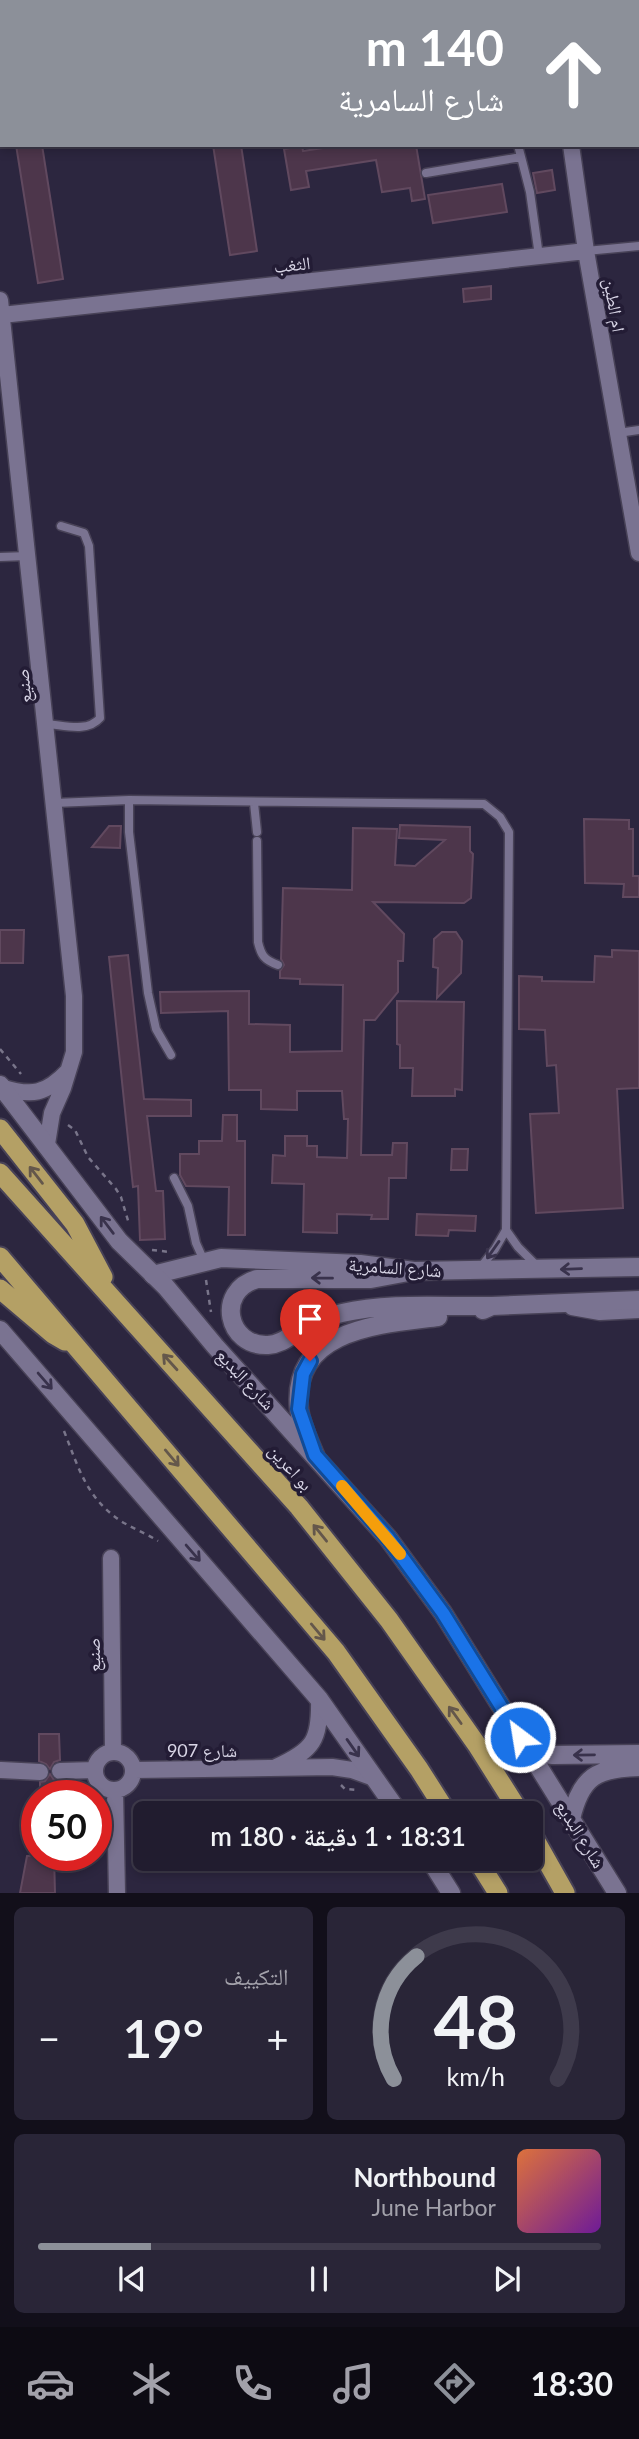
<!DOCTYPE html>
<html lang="ar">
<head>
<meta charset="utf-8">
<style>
  :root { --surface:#211c2f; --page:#292537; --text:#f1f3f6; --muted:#a2a1aa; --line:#3e3a4b; --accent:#8c9099 }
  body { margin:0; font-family:Lato,"Noto Naskh Arabic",sans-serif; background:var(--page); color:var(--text); direction:rtl; height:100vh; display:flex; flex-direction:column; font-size:26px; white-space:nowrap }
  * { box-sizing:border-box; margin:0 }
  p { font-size:23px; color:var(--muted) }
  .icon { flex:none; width:38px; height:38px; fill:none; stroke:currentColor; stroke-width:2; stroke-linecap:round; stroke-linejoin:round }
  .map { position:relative; height:1893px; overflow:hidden; direction:ltr }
  .details { display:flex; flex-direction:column; gap:14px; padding:14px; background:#120f1a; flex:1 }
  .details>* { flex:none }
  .banner { position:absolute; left:0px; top:0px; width:640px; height:147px; box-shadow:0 4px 10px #0003,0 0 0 2px var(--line); direction:rtl; background:#8c9099; color:#fff; overflow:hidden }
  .speed { position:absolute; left:21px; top:1780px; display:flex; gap:14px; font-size:35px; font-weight:700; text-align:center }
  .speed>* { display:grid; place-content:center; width:91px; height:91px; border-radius:50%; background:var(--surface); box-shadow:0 4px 10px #0003,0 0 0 2px var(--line); line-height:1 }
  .speed .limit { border:10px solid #d22; background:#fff; color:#111 }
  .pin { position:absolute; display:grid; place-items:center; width:60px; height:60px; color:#fff; margin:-72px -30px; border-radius:50% 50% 50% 0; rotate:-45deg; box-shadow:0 0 7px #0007 }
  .pin .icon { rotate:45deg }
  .me { position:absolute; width:77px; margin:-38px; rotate:329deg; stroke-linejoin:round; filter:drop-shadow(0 0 5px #0008) }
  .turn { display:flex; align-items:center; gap:24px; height:147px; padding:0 21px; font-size:32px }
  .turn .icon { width:91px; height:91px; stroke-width:2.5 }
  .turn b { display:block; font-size:49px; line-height:60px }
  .big { font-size:52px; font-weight:600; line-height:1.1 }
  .details .card { flex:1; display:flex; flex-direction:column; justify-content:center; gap:10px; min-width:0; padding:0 24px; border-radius:10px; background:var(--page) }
  .details .dial { align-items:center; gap:0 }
  .dial svg { height:182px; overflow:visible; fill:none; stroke:var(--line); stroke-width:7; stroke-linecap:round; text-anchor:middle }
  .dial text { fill:var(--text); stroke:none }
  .song { display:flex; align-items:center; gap:21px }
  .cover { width:84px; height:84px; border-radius:10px; background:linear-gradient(135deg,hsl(20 70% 55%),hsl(280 70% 35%)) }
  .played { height:7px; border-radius:4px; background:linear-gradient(90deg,var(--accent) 20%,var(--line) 20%) }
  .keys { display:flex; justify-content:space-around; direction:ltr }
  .heat { display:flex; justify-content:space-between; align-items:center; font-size:38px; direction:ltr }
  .details .tiles { flex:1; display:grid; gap:14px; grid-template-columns:1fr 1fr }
  .card:last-child { grid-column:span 2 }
  .trip { position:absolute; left:133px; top:1801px; width:410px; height:70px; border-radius:10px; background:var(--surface); box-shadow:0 4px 10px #0003,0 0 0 2px var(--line); font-weight:600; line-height:70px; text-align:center; direction:rtl }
  .tabs { display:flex; height:112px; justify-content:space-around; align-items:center; background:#0d0b13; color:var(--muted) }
  .tabs .icon { width:49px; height:49px }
  .tabs .current { color:var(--accent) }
  .tabs b { font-size:32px; color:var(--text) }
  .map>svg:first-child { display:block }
  .building { fill:#4d364b; stroke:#61495f; stroke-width:2 }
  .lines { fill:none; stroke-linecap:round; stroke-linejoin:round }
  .service-casing { stroke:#484257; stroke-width:11 }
  .minor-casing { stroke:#484257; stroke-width:19 }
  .tertiary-casing { stroke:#484257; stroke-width:21 }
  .secondary-casing { stroke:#484257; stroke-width:21 }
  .trunk-casing { stroke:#484257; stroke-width:23 }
  .path { stroke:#79758a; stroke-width:2.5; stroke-dasharray:5 5; stroke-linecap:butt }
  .service { stroke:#7a7391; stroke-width:8 }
  .minor { stroke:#7a7391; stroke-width:16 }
  .tertiary { stroke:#7a7391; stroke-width:18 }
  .secondary { stroke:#7a7391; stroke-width:18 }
  .trunk { stroke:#b4a065; stroke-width:19 }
  .oneway { stroke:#64574b }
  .oneway2 { stroke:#39324c }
  .route-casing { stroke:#114b97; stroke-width:18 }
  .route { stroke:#1a73e8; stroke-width:12 }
  .slow { stroke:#f59e0b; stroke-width:12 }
  .labels { text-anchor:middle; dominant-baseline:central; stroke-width:7; stroke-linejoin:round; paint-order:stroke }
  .street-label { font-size:18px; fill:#d8d5e6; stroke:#231c35 }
</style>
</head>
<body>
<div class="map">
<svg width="639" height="1893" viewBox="0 0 639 1893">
  <rect width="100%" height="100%" fill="#2c263f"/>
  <path class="building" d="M16,145H42L63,279L38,283Z
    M213,145H241L257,251L230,255Z
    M342,145H416L425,199L412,201L410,188L382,192L376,160L306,171L309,187L291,190L284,149L302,146L303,151Z
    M552,170L555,190L537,193L533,173Z
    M502,184L507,212L433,223L428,195Z
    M491,286V299L464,302L463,289Z
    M584,819L629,820V829H633V876H639V897H623L624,884L585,883Z
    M400,825L470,827V851L473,854L471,898L464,903L373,902L404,934L403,961H398V992L375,1020H364L361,1155H392L393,1143H407L406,1178H389L388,1219H371L372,1215L337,1214V1233L303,1232L304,1184L272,1183L273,1155L285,1156V1136H307V1146H317V1157L347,1158L348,1119H344L342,1091H297V1110L261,1109V1090H229L228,1011L161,1013L160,992L249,991V1024L290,1025V1052L342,1051L343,985L300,984V979L280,978V971L284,965L281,959L283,888L352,890L353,828L397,829L395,865L415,866L445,840L399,838Z
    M109,826H121L120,848L92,847Z
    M0,930H24L23,963H0Z
    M442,932H456L462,941L461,973L437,998L438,968L433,967L434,939Z
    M612,950L639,951V1088L617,1089L623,1208L536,1213L530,1114L559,1113L556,1065L547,1066L545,1030L519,1029V976L542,977V981L594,982L595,956L612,957Z
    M128,955L144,1099L191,1100V1116H147L156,1191H163L165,1239L140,1240L138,1186L133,1187L109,957Z
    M397,1001L464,1002L462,1090L455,1089V1096H412L413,1068H400V1045L397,1044Z
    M223,1115H237V1141H245V1235H228L229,1187L186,1186L180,1175V1154H199V1141H222Z
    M452,1149H468L467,1170H451Z
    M417,1214L476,1216L475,1231L449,1230L448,1236L416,1235Z
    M39,1734H59L60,1760L54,1762L50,1769L46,1764L39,1761Z
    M50,1774L54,1780L60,1781L61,1796H40V1782L45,1781Z
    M54,1855L55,1893H20L27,1856Z"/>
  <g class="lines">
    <g class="service-casing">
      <path id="service" d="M518,145L530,192L539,256
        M426,173L521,157
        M586,251L639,246
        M618,433L639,430
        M0,557L28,556
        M46,724C64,725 87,733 100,718L89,546L84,533L61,526
        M129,800V832L148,993L156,1029L171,1055
        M54,803L129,800L484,804L500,817L509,832L506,1230L495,1249L481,1267
        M254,803L257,832
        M257,841L258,942C261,955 264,960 278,965
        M174,1178L188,1206L196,1243L204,1261
        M506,1230L518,1247L538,1267"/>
    </g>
    <g class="minor-casing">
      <path id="minor" d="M539,0V2
        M557,0L558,2
        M571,145L586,251L639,553
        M0,300L74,996V1052L63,1088L52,1113L47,1144
        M2,315L586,251
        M1,1087C32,1097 46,1094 68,1071
        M572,1307L600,1312L639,1310
        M111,1558L113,1752
        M95 1771a19 19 0 1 1 38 0a19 19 0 1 1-38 0Z
        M276,1767C314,1750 320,1740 319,1699
        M1,1770L40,1772
        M134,1770L332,1767L352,1770L374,1778
        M60,1771L95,1770
        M115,1791L117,1893"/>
    </g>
    <g class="tertiary-casing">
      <path id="tertiary" d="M414,1271L371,1279H257C215,1291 227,1347 268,1345C282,1344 291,1335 302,1329C314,1322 328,1316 342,1313C390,1302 443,1307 492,1306
        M153,1275L221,1258L360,1264L414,1271L639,1267
        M483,1310L492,1306L639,1300
        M315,1455C309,1440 301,1425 299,1409C291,1328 382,1324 438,1317"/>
    </g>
    <g class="secondary-casing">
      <path id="secondary" d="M0,1085L119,1241L166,1287L215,1346L388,1538L443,1613L617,1893
        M0,1330L319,1699L399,1813
        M528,1752L553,1755L639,1754
        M571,1819C581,1776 597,1768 639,1767
        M429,1858L451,1893"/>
    </g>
    <g class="trunk-casing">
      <path id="trunk" d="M0,1129L75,1224L103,1277
        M0,1173L299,1507L389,1620L477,1745L520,1813
        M0,1257L336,1652L419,1769L447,1813
        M0,1289L53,1334L65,1341
        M530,1831L565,1893
        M476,1858L498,1893"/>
    </g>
    <path class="path" d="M0,1049L21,1074
      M68,1125L75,1130L88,1157L116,1189L121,1197L129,1224
      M152,1250L170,1252
      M206,1280L211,1312
      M64,1431C79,1469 87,1500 124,1523C135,1529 147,1534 158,1541
      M341,1785L345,1789L357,1790"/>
    <use href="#service" class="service"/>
    <use href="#minor" class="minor"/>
    <use href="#tertiary" class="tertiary"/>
    <use href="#secondary" class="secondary"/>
    <use href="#trunk" class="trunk"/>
  </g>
  <defs><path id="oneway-shaft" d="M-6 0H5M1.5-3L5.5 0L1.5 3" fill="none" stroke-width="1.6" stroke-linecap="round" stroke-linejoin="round" transform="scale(1.75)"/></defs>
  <g class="oneway">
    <use href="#oneway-shaft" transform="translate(36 1175) rotate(-128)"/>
    <use href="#oneway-shaft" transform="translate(170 1362) rotate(-132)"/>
    <use href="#oneway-shaft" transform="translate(172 1458) rotate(50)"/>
    <use href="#oneway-shaft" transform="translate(320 1533) rotate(-129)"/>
    <use href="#oneway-shaft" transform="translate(318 1632) rotate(50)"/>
    <use href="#oneway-shaft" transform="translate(455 1715) rotate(-126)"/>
  </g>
  <g class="oneway2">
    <use href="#oneway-shaft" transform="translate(107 1225) rotate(-127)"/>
    <use href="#oneway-shaft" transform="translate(493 1250) rotate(125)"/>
    <use href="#oneway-shaft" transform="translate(571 1269) rotate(178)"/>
    <use href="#oneway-shaft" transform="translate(322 1278) rotate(-179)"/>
    <use href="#oneway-shaft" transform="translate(45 1381) rotate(49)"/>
    <use href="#oneway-shaft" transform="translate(193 1553) rotate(49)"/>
    <use href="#oneway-shaft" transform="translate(353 1748) rotate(55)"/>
    <use href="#oneway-shaft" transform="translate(584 1755) rotate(179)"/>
  </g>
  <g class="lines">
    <g class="route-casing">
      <path id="route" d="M310,1361L303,1374L299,1409L315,1455L388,1538L443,1613L520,1737"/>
    </g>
    <use href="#route" class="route"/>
    <path class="slow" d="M342,1486L400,1554"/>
  </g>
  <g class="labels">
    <g class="street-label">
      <text transform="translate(292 264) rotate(-6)">الثغب</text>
      <text transform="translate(615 305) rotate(80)">ام الطين</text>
      <text transform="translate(23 686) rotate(-96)">صنيع</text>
      <text transform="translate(395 1267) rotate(4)">شارع السامرية</text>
      <text transform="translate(246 1379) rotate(47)">شارع البديع</text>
      <text transform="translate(291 1467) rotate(48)">بو اعرين</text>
      <text transform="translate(93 1655) rotate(-91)">صنيع</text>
      <text x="202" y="1750">شارع 907</text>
      <text transform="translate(581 1834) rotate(58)">شارع البديع</text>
    </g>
  </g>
</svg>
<div class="speed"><div class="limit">50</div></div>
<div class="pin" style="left:310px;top:1361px;background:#d93025"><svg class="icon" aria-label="arrive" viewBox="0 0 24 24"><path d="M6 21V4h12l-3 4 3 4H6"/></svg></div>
<svg class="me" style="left:520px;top:1737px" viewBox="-20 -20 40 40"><circle r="17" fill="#1a73e8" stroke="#fff" stroke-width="3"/><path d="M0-11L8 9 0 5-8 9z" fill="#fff"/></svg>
<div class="trip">18:31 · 1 دقيقة · 180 m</div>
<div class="banner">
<div class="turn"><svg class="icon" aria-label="ahead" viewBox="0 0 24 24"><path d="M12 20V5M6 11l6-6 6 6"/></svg><div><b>140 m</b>شارع السامرية</div></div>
</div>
</div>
<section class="details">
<div class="tiles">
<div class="card dial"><svg viewBox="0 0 100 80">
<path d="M14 69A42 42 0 1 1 86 69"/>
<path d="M14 69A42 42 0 0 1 24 15" stroke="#8c9099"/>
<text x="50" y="56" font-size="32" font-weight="700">48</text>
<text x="50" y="72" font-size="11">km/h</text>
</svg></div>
<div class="card"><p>التكييف</p>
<div class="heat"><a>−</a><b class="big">19°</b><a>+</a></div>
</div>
<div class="card">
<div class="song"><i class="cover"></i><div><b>Northbound</b><p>June Harbor</p></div></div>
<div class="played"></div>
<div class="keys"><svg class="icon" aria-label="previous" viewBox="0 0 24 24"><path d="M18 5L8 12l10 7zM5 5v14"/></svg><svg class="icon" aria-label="pause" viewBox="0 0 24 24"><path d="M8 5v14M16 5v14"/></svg><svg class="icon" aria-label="next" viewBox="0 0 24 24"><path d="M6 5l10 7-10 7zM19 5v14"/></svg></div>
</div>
</div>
</section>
<nav class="tabs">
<b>18:30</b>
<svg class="icon current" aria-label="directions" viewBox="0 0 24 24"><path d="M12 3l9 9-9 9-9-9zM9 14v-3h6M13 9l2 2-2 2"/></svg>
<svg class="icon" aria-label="music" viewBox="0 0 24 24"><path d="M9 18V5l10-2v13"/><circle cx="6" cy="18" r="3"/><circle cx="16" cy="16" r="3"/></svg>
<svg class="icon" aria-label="phone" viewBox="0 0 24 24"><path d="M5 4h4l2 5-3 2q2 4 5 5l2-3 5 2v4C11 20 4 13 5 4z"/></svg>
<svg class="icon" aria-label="climate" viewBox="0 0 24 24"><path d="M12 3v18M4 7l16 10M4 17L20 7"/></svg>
<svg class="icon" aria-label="car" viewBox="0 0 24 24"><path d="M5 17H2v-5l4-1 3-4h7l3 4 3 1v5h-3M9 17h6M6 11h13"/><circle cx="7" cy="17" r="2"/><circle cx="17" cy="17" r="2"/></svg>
</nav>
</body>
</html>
